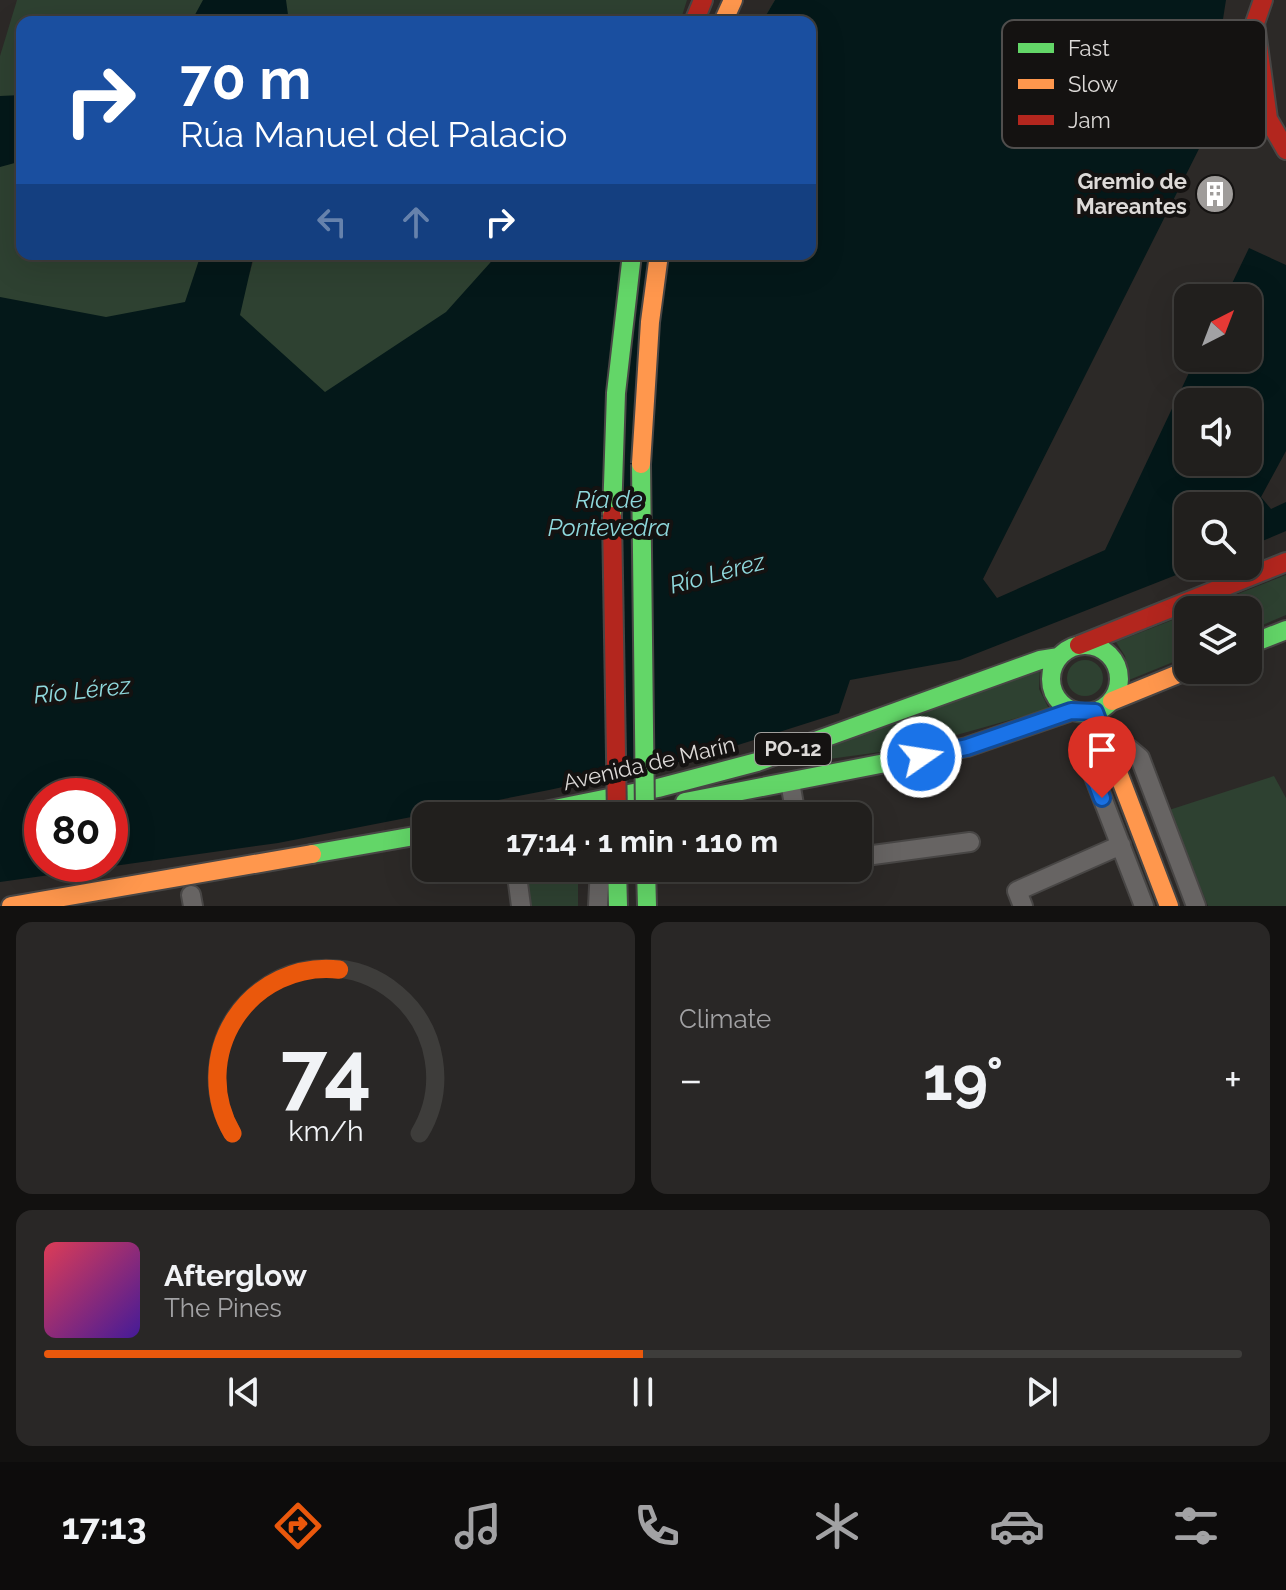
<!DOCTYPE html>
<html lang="en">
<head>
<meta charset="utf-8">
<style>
  :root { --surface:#211f1d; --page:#292726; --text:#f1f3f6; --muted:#a2a2a4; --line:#3e3d3b; --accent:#ea580c }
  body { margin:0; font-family:Raleway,sans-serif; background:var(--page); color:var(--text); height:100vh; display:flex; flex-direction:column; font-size:30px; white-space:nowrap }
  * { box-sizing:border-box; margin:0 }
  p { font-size:26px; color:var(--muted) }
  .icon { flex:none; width:44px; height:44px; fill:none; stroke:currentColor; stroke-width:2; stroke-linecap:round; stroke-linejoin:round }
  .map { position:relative; height:906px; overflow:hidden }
  .details { display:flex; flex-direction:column; gap:16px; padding:16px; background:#121110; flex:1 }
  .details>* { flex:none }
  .top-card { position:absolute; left:16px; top:16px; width:800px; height:244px; border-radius:16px; box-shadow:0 8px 32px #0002,0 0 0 2px var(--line); background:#1a4fa0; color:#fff; overflow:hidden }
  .needle { width:52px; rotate:42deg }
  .tools { position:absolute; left:1174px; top:284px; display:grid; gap:16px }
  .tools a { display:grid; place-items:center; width:88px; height:88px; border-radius:16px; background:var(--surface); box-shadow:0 8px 32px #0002,0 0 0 2px var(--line); font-size:40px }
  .speed { position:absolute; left:24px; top:778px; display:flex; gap:16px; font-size:40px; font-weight:700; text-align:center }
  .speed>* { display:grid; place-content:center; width:104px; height:104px; border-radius:50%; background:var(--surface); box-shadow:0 8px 32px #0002,0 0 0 2px var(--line); line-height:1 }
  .speed .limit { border:12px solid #d22; background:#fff; color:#111 }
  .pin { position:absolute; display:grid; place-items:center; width:68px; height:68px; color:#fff; margin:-82px -34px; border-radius:50% 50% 50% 0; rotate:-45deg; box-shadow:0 0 8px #0007 }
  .pin .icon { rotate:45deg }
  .me { position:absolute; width:88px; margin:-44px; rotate:77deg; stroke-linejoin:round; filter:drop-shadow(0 0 6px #0008) }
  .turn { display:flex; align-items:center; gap:28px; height:168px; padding:0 32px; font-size:36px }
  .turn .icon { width:104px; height:104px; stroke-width:2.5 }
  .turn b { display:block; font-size:56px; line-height:68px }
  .lanes { display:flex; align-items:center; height:76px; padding:0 32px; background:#0003; justify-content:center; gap:40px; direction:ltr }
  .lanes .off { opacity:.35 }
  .big { font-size:60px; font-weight:700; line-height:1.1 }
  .details .tile { flex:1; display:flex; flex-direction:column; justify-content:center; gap:12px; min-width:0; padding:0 28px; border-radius:16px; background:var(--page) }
  .details .dial { align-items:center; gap:0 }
  .dial svg { height:208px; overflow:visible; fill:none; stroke:var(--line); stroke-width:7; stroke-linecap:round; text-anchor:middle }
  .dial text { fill:var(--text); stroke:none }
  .song { display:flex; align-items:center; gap:24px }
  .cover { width:96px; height:96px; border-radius:12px; background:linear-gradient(135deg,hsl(350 70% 55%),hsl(260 70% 35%)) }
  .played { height:8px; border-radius:4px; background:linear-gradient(90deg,var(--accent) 50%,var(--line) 50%) }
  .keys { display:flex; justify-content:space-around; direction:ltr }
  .heat { display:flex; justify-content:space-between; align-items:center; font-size:44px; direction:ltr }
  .details .tiles { flex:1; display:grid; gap:16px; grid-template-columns:1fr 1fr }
  .tile:last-child { grid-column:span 2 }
  .trip { position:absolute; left:412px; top:802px; width:460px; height:80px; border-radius:16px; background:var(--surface); box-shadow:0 8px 32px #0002,0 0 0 2px var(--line); font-weight:700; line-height:80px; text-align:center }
  .tabs { display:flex; height:128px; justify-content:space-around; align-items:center; background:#0d0c0c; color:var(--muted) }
  .tabs .icon { width:56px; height:56px }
  .tabs .selected { color:var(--accent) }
  .tabs b { font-size:36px; color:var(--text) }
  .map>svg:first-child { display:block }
  .green { fill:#2e4131 }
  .water { fill:#041819; fill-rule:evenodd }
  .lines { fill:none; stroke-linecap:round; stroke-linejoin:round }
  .street-casing { stroke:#484645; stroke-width:22 }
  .fast-casing { stroke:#484645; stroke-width:22 }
  .slow-casing { stroke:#484645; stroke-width:22 }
  .jam-casing { stroke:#484645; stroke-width:22 }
  .street { stroke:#676463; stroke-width:18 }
  .fast { stroke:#63d668; stroke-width:18 }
  .slow { stroke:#ff974d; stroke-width:18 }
  .jam { stroke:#b3261e; stroke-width:18 }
  .fast-bridge-casing { stroke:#484645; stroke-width:22; stroke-linecap:butt }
  .slow-bridge-casing { stroke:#484645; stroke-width:22; stroke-linecap:butt }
  .jam-bridge-casing { stroke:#484645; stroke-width:22; stroke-linecap:butt }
  .fast-bridge { stroke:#63d668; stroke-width:18 }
  .slow-bridge { stroke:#ff974d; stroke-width:18 }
  .jam-bridge { stroke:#b3261e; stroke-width:18 }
  .route-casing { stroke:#114b97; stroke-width:20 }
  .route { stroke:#1a73e8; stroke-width:14 }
  .labels { text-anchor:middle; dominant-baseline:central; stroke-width:8; stroke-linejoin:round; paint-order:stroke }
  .shield { fill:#141211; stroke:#a19e9c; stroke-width:2 }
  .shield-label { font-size:20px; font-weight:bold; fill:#dddad8 }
  .poi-label { font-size:22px; font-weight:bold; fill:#dddad8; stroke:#141211; text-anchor:end }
  .street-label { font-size:22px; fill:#dddad8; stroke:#141211 }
  .water-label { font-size:24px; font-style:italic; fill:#8fd8dc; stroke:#141211 }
  .key { fill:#141211; stroke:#504e4d; stroke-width:2 }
  .key-label { font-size:22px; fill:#dddad8 }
</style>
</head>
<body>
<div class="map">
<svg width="1286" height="906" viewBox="0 0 1286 906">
  <rect width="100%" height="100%" fill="#2c2927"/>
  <path class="green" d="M17,0H687L680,22H22V254H253L249,276L255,254H810V22H762L775,0H976L863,340L0,539V56Z
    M1286,575V615L1248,631V610H1197Z
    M1188,614V656L1129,680L1125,656L1116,642Z
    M1067 678a18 18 0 1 1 36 0a18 18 0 1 1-36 0Z
    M1040,666L1039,689L1049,709L910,748L748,770Z
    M1274,776L1286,798V906H1208L1169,810Z
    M524,868H578V906H531Z"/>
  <path class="water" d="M203,0H286L289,22H191Z
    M775,0H1226L1217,57L1221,105L983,579L997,598L1105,550L1196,358H1248V298H1225L1249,248L1286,265V451L1261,497L1271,509L1286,502V531L1248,547V506H1188V566H1199L960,660L850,680L839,713L697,758L549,790L278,843L0,882V297L106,317L185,302L201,254H254L240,315L325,392L446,312L498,254H810V22H762ZM1188,402H1248V462H1188ZM42,796H110V864H42Z
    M22,95V161L0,167V96Z"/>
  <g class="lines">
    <g class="street-casing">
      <path id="street" d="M790,782L796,816
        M858,857L970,842
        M516,868L521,906
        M191,895L193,906
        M598,906L600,868
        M1023,906L1017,891L1121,845
        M1144,906L1093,774L1108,746L1128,748L1140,758L1196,906"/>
    </g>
    <g class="fast-casing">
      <path id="fast" d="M1051 679a34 34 0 1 1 68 0a34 34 0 1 1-68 0Z
        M1248,645L1286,630
        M685,802L967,747L1071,711
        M520,816L658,788L757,762L1040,660L1059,657
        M312,854L426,834
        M617,868L618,906
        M646,868L647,906"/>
    </g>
    <g class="slow-casing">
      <path id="slow" d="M723,22L733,0
        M1112,701L1188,670
        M1095,712L1169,906
        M11,906L312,854"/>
    </g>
    <g class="jam-casing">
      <path id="jam" d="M1263,0L1255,23L1268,119L1286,150
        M694,22L703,0
        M1079,645L1286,562"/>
    </g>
    <use href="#street" class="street"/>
    <use href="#fast" class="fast"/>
    <use href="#slow" class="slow"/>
    <use href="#jam" class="jam"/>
    <g class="fast-bridge-casing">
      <path id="fast-bridge" d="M641,464L645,816
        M612,516L616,393L632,254"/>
    </g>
    <g class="slow-bridge-casing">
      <path id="slow-bridge" d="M641,464L650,322L659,254"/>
    </g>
    <g class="jam-bridge-casing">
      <path id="jam-bridge" d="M612,516L617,816"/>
    </g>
    <use href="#fast-bridge" class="fast-bridge"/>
    <use href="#slow-bridge" class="slow-bridge"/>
    <use href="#jam-bridge" class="jam-bridge"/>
  </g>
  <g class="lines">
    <g class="route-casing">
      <path id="route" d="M921,757L967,747L1071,711L1095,712L1108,746L1093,774L1102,798"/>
    </g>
    <use href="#route" class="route"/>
  </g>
  <defs>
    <g id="building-disc" transform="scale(2)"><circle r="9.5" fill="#9f9c9a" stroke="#141211"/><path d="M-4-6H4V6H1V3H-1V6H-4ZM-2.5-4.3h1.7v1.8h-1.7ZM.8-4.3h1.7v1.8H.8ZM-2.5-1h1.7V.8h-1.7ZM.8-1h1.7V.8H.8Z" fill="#fff"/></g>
  </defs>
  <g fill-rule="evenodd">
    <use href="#building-disc" x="1215" y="194"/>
  </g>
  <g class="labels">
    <rect class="shield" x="755" y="733" width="76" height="32" rx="6"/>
    <g class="shield-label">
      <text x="793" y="749">PO-12</text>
    </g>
    <g class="poi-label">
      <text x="1187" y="181">Gremio de<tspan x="1187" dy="25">Mareantes</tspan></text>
    </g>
    <g class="street-label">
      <text transform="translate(649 763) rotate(-13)">Avenida de Marín</text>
    </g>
    <g class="water-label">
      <text x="609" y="499">Ría de<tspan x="609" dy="28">Pontevedra</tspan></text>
      <text transform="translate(717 573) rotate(-15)">Río Lérez</text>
      <text transform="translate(82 690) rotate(-6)">Río Lérez</text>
    </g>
  </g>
  <rect x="1002" y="20" width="264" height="128" rx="12" class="key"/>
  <rect x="1018" y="43" width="36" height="10" fill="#63d668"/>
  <rect x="1018" y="79" width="36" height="10" fill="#ff974d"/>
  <rect x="1018" y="115" width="36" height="10" fill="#b3261e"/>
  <g class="key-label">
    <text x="1068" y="56">Fast</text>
    <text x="1068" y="92">Slow</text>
    <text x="1068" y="128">Jam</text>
  </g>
</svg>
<div class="tools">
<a><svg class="needle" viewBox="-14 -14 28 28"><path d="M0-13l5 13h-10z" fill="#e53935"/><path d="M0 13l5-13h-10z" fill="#a2a2a4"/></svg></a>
<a><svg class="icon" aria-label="sound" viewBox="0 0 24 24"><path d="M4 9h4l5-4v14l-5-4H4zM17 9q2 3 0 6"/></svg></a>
<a><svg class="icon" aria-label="search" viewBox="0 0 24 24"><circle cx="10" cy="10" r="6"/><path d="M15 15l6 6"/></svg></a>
<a><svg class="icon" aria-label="layers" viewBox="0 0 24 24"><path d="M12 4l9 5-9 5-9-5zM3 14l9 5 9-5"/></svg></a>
</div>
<div class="speed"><div class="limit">80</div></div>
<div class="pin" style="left:1102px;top:798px;background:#d93025"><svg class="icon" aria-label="arrive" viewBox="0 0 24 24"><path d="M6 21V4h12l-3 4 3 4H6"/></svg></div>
<svg class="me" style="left:921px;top:757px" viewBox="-20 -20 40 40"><circle r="17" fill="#1a73e8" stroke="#fff" stroke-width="3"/><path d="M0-11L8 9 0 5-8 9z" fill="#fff"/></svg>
<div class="trip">17:14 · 1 min · 110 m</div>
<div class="top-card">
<div class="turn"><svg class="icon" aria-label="right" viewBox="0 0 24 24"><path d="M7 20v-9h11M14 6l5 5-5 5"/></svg><div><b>70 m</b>Rúa Manuel del Palacio</div></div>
<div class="lanes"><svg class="icon off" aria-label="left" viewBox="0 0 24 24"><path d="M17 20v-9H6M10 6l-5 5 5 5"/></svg><svg class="icon off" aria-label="ahead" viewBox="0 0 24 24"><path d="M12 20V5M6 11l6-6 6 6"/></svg><svg class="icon" aria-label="right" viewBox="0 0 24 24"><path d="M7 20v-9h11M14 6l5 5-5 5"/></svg></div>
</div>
</div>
<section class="details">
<div class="tiles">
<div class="tile dial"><svg viewBox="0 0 100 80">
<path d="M14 69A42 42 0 1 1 86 69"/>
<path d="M14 69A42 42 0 0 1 55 6" stroke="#ea580c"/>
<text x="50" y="56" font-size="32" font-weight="700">74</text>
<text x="50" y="72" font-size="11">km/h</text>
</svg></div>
<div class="tile"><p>Climate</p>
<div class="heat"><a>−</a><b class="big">19°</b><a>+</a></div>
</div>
<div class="tile">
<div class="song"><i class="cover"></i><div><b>Afterglow</b><p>The Pines</p></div></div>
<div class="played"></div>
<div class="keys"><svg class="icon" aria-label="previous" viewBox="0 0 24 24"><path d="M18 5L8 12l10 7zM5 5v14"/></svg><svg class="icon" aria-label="pause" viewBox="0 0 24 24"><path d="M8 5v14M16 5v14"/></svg><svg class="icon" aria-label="next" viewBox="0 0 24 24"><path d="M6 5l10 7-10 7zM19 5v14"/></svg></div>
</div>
</div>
</section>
<nav class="tabs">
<b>17:13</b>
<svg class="icon selected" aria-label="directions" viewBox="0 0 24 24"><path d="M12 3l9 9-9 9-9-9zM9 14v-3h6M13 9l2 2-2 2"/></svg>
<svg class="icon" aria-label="music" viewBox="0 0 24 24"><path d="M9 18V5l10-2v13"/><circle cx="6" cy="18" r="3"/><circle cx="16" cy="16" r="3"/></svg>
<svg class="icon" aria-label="phone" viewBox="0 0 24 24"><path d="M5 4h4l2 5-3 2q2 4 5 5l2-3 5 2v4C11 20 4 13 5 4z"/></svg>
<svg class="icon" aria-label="climate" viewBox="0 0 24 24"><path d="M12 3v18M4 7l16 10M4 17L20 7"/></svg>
<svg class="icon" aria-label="car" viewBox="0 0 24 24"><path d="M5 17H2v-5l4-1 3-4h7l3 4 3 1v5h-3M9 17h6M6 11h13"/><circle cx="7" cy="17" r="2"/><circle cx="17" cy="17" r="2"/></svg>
<svg class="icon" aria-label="filters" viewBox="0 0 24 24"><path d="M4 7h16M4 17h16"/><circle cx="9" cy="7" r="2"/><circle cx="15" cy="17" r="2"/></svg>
</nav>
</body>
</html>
